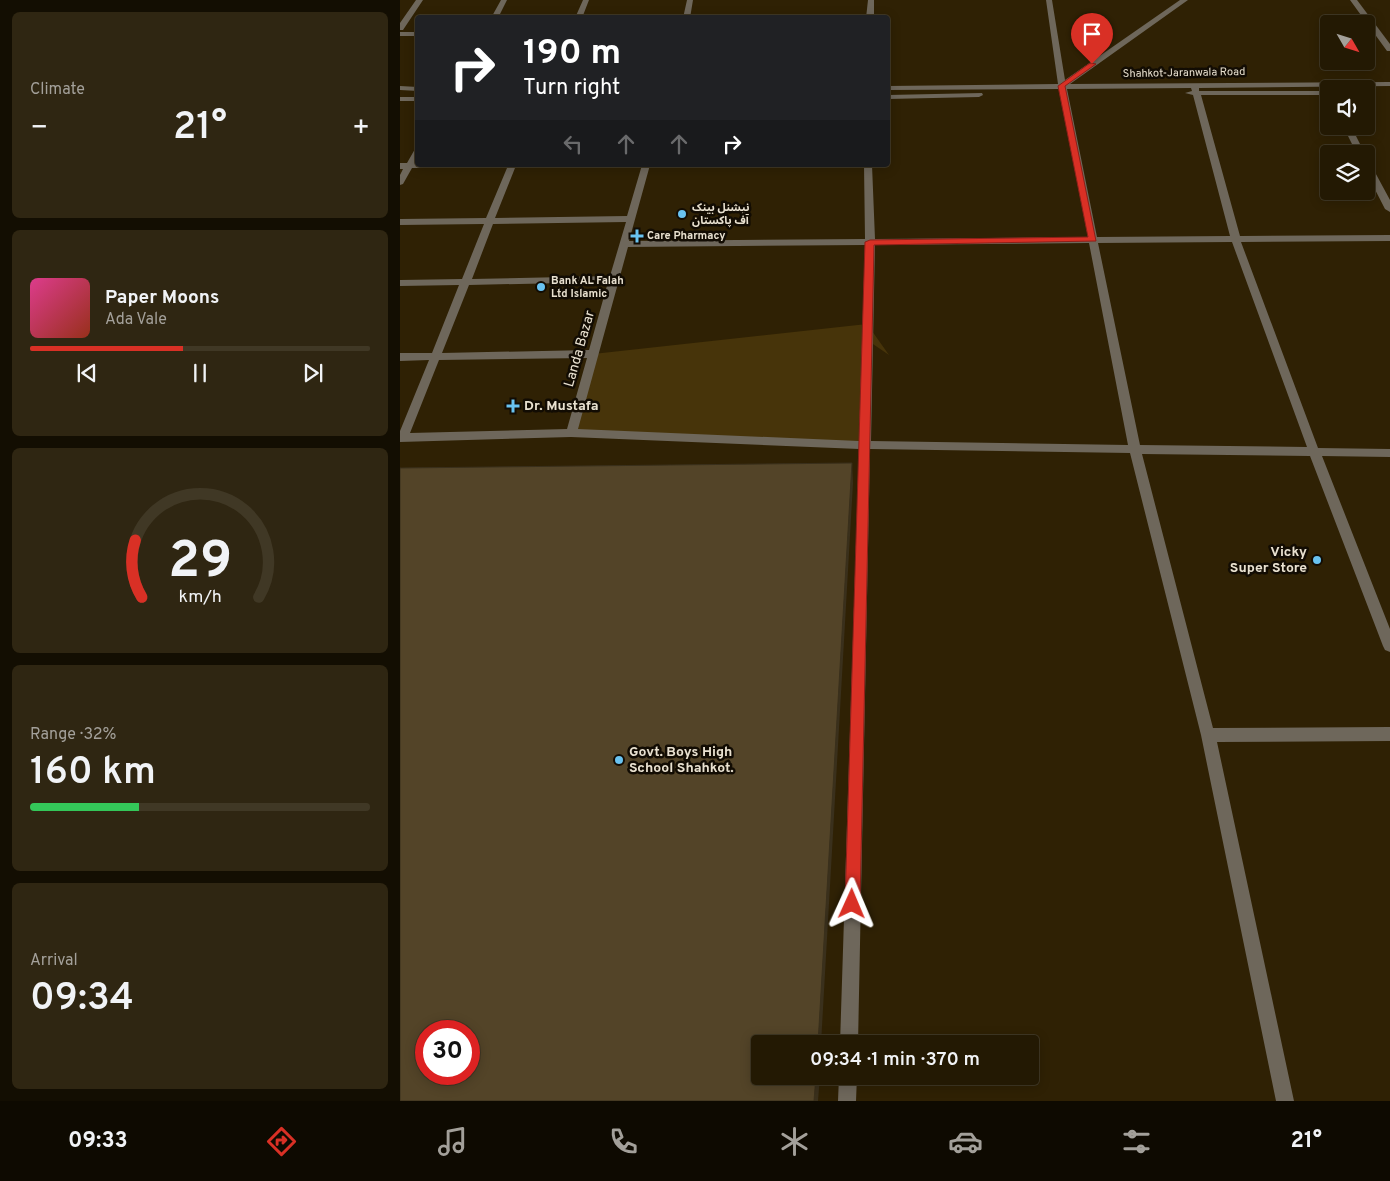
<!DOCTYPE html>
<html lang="en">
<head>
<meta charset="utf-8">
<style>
  :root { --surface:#231903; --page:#2f2612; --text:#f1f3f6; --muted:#a3a09a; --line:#403825; --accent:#d93025 }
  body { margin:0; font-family:Overpass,"Noto Sans Arabic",sans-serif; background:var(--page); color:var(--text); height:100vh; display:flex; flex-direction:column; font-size:19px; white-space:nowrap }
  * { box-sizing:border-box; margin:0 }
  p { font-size:16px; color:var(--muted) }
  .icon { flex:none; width:28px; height:28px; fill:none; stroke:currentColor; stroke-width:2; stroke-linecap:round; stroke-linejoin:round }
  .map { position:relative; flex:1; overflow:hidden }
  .panel { display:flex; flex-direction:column; gap:12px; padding:12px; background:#130e02; width:400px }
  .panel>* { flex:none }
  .top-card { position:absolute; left:15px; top:15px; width:475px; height:152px; border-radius:5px; box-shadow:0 2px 12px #0003,0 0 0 1px var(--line); background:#202124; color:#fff; overflow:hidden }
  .needle { width:32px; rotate:129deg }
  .fabs { position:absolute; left:920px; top:15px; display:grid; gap:10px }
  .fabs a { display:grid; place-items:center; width:55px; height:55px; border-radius:5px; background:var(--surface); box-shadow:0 2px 12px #0003,0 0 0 1px var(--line); font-size:25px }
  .speed { position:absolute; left:15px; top:1020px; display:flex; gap:10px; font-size:25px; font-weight:700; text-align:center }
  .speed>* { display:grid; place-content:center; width:65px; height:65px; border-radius:50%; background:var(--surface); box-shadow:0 2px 12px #0003,0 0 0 1px var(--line); line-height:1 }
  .speed .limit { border:8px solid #d22; background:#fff; color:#111 }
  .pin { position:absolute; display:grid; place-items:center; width:42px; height:42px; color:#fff; margin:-51px -21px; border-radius:50% 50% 50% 0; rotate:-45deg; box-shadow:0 0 5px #0007 }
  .pin .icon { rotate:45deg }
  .me { position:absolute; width:55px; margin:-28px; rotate:1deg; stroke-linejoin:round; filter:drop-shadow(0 0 4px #0008) }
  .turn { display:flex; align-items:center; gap:18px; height:105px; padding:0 25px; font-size:22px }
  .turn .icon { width:65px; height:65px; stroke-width:2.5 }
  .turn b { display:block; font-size:35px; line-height:42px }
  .lanes { display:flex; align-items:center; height:48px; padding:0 25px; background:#0003; justify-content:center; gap:25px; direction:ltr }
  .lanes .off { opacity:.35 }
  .big { font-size:38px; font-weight:600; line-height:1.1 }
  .panel .tile { flex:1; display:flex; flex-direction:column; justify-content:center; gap:8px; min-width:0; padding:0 18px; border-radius:8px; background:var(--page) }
  .panel .dial { align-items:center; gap:0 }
  .dial svg { height:130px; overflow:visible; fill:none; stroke:var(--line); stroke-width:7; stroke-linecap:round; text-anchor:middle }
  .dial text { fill:var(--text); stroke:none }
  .song { display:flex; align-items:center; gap:15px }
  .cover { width:60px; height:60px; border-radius:8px; background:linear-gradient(135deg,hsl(330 70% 55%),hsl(10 70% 35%)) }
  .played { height:5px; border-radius:2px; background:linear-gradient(90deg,var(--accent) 45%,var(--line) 45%) }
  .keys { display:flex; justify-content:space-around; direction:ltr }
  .heat { display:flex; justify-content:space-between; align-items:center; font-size:28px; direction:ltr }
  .charge { height:8px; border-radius:4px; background:linear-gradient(90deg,#34c759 32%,var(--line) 0) }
  .trip { position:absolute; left:351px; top:1035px; width:288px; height:50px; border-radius:5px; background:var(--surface); box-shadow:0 2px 12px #0003,0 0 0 1px var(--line); font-weight:600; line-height:50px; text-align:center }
  .menu { display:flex; height:80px; justify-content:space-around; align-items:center; background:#0e0a01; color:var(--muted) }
  .menu .icon { width:35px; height:35px }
  .menu .active { color:var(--accent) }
  .menu b { font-size:22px; color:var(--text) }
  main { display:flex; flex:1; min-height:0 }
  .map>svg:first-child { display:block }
  .green { fill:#47340a }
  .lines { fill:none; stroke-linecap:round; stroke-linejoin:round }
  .minor { fill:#6e675b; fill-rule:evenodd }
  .shaded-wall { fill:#3a301c }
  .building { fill:#534428; stroke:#3a301c; fill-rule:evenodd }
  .route { fill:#d93025; stroke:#8d1f18 }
  .poi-dot { fill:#69c3f1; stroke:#120c03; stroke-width:2 }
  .labels { text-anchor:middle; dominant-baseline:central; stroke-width:5; stroke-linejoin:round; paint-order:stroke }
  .far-street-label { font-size:11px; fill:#e9e1d0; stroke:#120c03 }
  .far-poi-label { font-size:11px; font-weight:bold; fill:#e9e1d0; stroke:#120c03; text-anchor:start }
  .street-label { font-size:14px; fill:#e9e1d0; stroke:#120c03 }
  .poi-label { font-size:14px; font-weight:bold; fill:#e9e1d0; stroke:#120c03; text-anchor:start }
</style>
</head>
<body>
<main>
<section class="panel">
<div class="tile"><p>Climate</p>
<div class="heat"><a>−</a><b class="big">21°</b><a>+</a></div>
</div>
<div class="tile">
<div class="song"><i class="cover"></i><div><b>Paper Moons</b><p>Ada Vale</p></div></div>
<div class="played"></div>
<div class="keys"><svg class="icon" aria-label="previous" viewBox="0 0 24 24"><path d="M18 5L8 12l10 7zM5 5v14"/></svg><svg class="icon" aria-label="pause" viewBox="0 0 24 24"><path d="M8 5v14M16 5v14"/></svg><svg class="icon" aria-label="next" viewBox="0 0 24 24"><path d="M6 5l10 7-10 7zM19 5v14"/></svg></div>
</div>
<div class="tile dial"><svg viewBox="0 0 100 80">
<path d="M14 69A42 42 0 1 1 86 69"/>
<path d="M14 69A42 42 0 0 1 10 34" stroke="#d93025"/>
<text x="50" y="56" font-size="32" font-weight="700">29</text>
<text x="50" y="72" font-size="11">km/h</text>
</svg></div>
<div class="tile"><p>Range · 32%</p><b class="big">160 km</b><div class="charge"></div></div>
<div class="tile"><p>Arrival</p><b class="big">09:34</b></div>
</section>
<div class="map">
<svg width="990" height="1101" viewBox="0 0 990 1101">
  <rect width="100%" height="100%" fill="#2f2104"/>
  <path class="green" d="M467,324L489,355L467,340L464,445L171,433L193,354Z"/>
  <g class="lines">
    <path class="minor" d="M16,0H23L3,30H0V23Z
      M101,0H107L98,18H91Z
      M183,0H189L182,18H175Z
      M287,0H293L290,18H283Z
      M468,0H474V18H466Z
      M646,0H652L665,80L780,0H788L670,84L990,82V86L799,88V91H929V95H801L840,236L990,235V241L841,242L918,448L990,449V457L922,456L990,629V652L985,650L983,646L910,456L742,454L813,728L990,727V741L817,742L894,1101H876L801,735L730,453L470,449L458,1044H440L459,449L171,437L0,442V431L29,360L0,361V353H32L59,285L0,286V280L62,279L84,224L0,225V219L86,218L107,168H12L3,184L0,185V175L3,169H0V163H7L15,149H18V159L15,163L18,165H144L140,168H115L95,218L227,216L242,165H250L229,241L465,239L464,165H472L475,239L688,237L659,89L488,90V86L658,84ZM791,88L792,91L785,93L793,95L830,236L697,237L667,89ZM226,222L210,276L72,279L93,224ZM832,242L907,447L740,445L698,243ZM689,243L728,445L471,441L475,245ZM465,245L459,441L178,429L228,247ZM208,282L189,350L42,353L69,285ZM187,358L167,429L10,433L39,360Z
      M950,0H957L990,44V51H987Z
      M0,32H18V36H0Z
      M0,86L18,87V91L0,90Z
      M582,93L583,95L579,97L488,99V95Z
      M0,97H18V101H0Z
      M943,126H951L965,154H957Z
      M966,160L970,163L990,200V212L985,209L966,172Z
      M439,1076H457L456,1101H438Z"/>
  </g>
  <path class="shaded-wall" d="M452,463L453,483L421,1044H418Z
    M416,1076H420L418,1101H414Z"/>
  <path class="building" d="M452,463L418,1044H360V1076H416L414,1101H0V468ZM26,1031H69V1074H26Z"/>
  <path class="route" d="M690,63L696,64L665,86L696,241L474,245L460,904L458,909L452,911L447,909L445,904L465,242L470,240L688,237L658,86Z"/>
  <g class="poi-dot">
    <circle cx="282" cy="214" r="5"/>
    <path d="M234.5 228.5h5v5h5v5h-5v5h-5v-5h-5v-5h5z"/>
    <circle cx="141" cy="287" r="5"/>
    <path d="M110.5 398.5h5v5h5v5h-5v5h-5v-5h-5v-5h5z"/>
    <circle cx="917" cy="560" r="5"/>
    <circle cx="219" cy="760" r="5"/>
  </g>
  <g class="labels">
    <g class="far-street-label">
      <text transform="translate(784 73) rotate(-1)">Shahkot-Jaranwala Road</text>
    </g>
    <g class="far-poi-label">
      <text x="292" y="208">نیشنل بینک<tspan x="292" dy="13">آف پاکستان</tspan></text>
      <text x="247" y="236">Care Pharmacy</text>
      <text x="151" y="281">Bank AL Falah<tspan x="151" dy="13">Ltd Islamic</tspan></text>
    </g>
    <g class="street-label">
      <text transform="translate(180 349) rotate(-74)">Landa Bazar</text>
    </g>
    <g class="poi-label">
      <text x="124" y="406">Dr. Mustafa</text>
      <text x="907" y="552" text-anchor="end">Vicky<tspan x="907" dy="16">Super Store</tspan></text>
      <text x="229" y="752">Govt. Boys High<tspan x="229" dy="16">School Shahkot.</tspan></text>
    </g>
  </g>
</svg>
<div class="fabs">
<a><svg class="needle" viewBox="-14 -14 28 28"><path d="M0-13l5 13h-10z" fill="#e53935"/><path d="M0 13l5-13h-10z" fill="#a3a09a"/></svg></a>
<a><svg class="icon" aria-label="sound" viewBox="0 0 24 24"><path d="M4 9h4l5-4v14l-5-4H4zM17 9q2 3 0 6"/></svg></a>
<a><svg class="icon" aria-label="layers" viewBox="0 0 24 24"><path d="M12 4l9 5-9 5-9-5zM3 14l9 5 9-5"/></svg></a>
</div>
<div class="speed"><div class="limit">30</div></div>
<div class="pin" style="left:692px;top:64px;background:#d93025"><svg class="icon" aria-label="arrive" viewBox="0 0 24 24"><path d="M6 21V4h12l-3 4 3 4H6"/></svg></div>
<svg class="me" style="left:452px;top:904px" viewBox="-20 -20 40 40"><path d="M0-17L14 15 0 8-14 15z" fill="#d93025" stroke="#fff" stroke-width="4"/></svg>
<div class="trip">09:34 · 1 min · 370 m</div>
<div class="top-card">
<div class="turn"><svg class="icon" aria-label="right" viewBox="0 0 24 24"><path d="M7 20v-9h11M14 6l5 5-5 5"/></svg><div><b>190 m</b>Turn right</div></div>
<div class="lanes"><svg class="icon off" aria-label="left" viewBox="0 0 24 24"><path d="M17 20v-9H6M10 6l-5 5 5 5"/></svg><svg class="icon off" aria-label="ahead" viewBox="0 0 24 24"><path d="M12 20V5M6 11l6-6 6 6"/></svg><svg class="icon off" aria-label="ahead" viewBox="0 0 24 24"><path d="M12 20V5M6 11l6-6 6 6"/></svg><svg class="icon" aria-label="right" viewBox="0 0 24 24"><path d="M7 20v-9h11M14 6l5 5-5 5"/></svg></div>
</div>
</div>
</main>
<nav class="menu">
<b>09:33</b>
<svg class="icon active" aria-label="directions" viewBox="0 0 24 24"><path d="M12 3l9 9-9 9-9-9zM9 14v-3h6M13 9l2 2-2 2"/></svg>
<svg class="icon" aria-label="music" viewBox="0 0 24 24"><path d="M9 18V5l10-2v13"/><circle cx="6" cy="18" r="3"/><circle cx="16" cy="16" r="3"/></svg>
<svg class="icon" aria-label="phone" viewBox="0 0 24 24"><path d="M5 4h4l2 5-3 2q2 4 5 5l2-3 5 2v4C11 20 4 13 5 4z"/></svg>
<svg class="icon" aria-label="climate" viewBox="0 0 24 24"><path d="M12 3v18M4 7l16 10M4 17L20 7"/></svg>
<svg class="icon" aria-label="car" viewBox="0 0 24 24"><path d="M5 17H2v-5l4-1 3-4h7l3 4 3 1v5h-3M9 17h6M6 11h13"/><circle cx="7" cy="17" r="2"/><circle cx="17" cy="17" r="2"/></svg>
<svg class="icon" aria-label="filters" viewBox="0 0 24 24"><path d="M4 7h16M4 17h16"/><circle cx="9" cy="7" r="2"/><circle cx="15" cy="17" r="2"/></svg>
<b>21°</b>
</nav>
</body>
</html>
